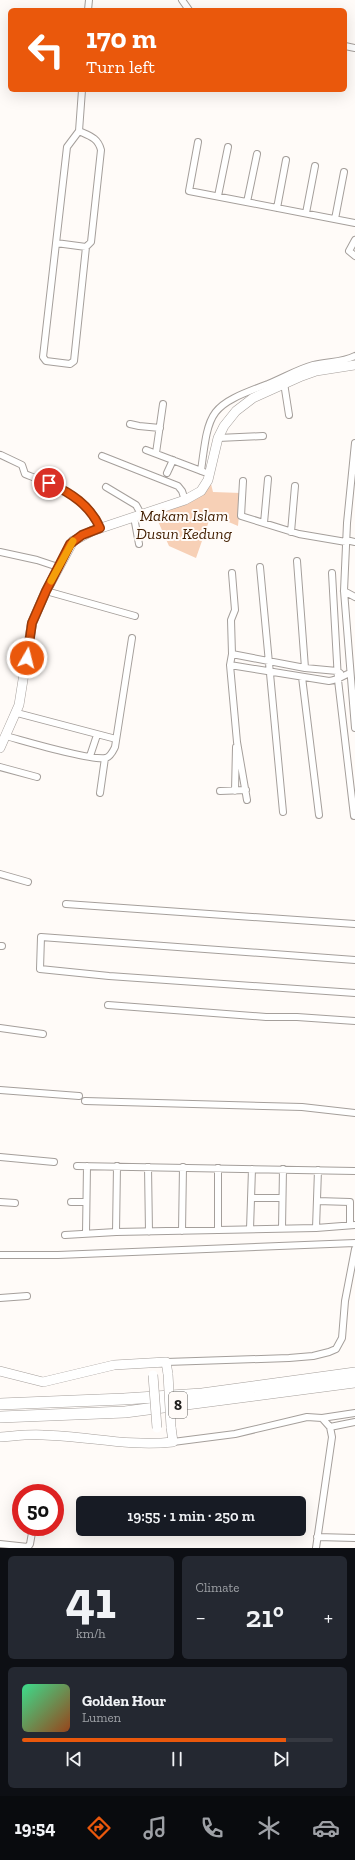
<!DOCTYPE html>
<html lang="en">
<head>
<meta charset="utf-8">
<style>
  :root { --surface:#171b24; --page:#242831; --text:#f1f3f6; --muted:#9ea1a6; --line:#363941; --accent:#ea580c }
  body { margin:0; font-family:"Zilla Slab",serif; background:var(--page); color:var(--text); height:100vh; display:flex; flex-direction:column; font-size:15px; white-space:nowrap }
  * { box-sizing:border-box; margin:0 }
  p { font-size:13px; color:var(--muted) }
  .icon { flex:none; width:22px; height:22px; fill:none; stroke:currentColor; stroke-width:2; stroke-linecap:round; stroke-linejoin:round }
  .map { position:relative; height:1548px; overflow:hidden }
  .details { display:flex; flex-direction:column; gap:8px; padding:8px; background:#0d0f14; flex:1 }
  .details>* { flex:none }
  .guide { position:absolute; left:8px; top:8px; width:339px; height:84px; border-radius:6px; box-shadow:0 4px 16px #0002; background:#ea580c; color:#fff; overflow:hidden }
  .speed { position:absolute; left:12px; top:1484px; display:flex; gap:8px; font-size:20px; font-weight:700; text-align:center }
  .speed>* { display:grid; place-content:center; width:52px; height:52px; border-radius:50%; background:var(--surface); box-shadow:0 4px 16px #0002; line-height:1 }
  .speed .limit { border:6px solid #d22; background:#fff; color:#111 }
  .pin { position:absolute; display:grid; place-items:center; width:34px; height:34px; color:#fff; margin:-17px; border:2px solid #fff; border-radius:50%; box-shadow:0 1px 4px #0007 }
  .me { position:absolute; width:44px; margin:-22px; rotate:8deg; stroke-linejoin:round; filter:drop-shadow(0 0 3px #0008) }
  .turn { display:flex; align-items:center; gap:14px; height:84px; padding:0 12px; font-size:18px }
  .turn .icon { width:52px; height:52px; stroke-width:2.5 }
  .turn b { display:block; font-size:28px; line-height:34px }
  .big { font-size:30px; font-weight:600; line-height:1.1 }
  .details .card { flex:1; display:flex; flex-direction:column; justify-content:center; gap:6px; min-width:0; padding:0 14px; border-radius:6px; background:var(--page) }
  .details .dial { align-items:center; gap:0 }
  .dial b { font-size:52px; line-height:1 }
  .song { display:flex; align-items:center; gap:12px }
  .cover { width:48px; height:48px; border-radius:6px; background:linear-gradient(135deg,hsl(150 70% 55%),hsl(20 70% 35%)) }
  .played { height:4px; border-radius:2px; background:linear-gradient(90deg,var(--accent) 85%,var(--line) 85%) }
  .keys { display:flex; justify-content:space-around; direction:ltr }
  .heat { display:flex; justify-content:space-between; align-items:center; font-size:22px; direction:ltr }
  .details .tiles { flex:1; display:grid; gap:8px; grid-template-columns:1fr 1fr }
  .card:last-child { grid-column:span 2 }
  .trip { position:absolute; left:76px; top:1496px; width:230px; height:40px; border-radius:6px; background:var(--surface); box-shadow:0 4px 16px #0002; font-weight:600; line-height:40px; text-align:center }
  .tabs { display:flex; height:64px; justify-content:space-around; align-items:center; background:#090b0e; color:var(--muted) }
  .tabs .icon { width:28px; height:28px }
  .tabs .selected { color:var(--accent) }
  .tabs b { font-size:18px; color:var(--text) }
  .map>svg:first-child { display:block }
  .green { fill:#f7d0b6 }
  .lines { fill:none; stroke-linecap:round; stroke-linejoin:round }
  .minor-casing { stroke:#a59f9b; stroke-width:8 }
  .secondary-casing { stroke:#a59f9b; stroke-width:10 }
  .motorway-casing { stroke:#a59f9b; stroke-width:12 }
  .minor { stroke:#fff; stroke-width:6 }
  .secondary { stroke:#fff; stroke-width:9 }
  .motorway { stroke:#fff; stroke-width:11 }
  .secondary-bridge-casing { stroke:#a59f9b; stroke-width:10; stroke-linecap:butt }
  .secondary-bridge { stroke:#fff; stroke-width:9 }
  .route-casing { stroke:#983908; stroke-width:10 }
  .route { stroke:#ea580c; stroke-width:7 }
  .slow { stroke:#f59e0b; stroke-width:7 }
  .labels { text-anchor:middle; dominant-baseline:central; stroke-width:4; stroke-linejoin:round; paint-order:stroke }
  .shield { fill:#fffbf8; stroke:#62605d; stroke-width:1 }
  .shield-label { font-size:15px; font-weight:bold; fill:#1f1d1b }
  .park-label { font-size:16px; font-style:italic; fill:#421e00; stroke:#fffbf8 }
</style>
</head>
<body>
<div class="map">
<svg width="355" height="1548" viewBox="0 0 355 1548">
  <rect width="100%" height="100%" fill="#fffbf8"/>
  <path class="green" d="M211,484L213,492L241,493L238,526L217,517L210,518L196,558L169,546L153,510L205,492Z"/>
  <g class="lines">
    <g class="minor-casing">
      <path id="minor" d="M182,0L189,10
        M88,10L89,0
        M345,46L355,48
        M79,131C90,136 98,138 101,150L91,242L86,247L74,361L70,364L46,361L43,357L67,147L79,131L82,90
        M198,142L189,191L355,223
        M218,196L228,147
        M247,202L257,154
        M277,208L286,160
        M306,213L315,166
        M335,219L344,172
        M355,240L349,251L355,256
        M56,243L86,247
        M284,383L289,415
        M130,424L139,426L160,428
        M218,438L263,436
        M355,443L347,523L344,591L355,728
        M146,450L204,472
        M156,453L163,404
        M1,455L22,465L25,474C55,486 86,496 101,527
        M102,456L178,486L182,491L185,500
        M201,471C209,409 209,406 268,384C283,378 298,369 313,365C327,361 342,363 355,356
        M167,473L173,460
        M243,481L241,516L299,534L346,542
        M106,487L136,505L141,514
        M134,517L139,544
        M264,523L268,479
        M291,532L295,486
        M346,540L355,542
        M0,552L37,560L58,567
        M297,561L305,668
        M260,567L283,812
        M232,573L235,610L231,620L232,654L230,665L237,742L247,800
        M332,573L338,680L354,816
        M46,591L135,616
        M344,591L355,597
        M232,654L305,668L337,671L340,673
        M230,665L329,681C338,680 342,676 350,673
        M302,677L319,815
        M17,713L116,739
        M6,736C25,741 91,761 106,758C111,756 113,751 115,747L132,638
        M90,756L97,735
        M0,767L37,777
        M220,791L246,790
        M235,791L236,747
        M100,793L105,758
        M0,874L28,882
        M66,904L355,924
        M0,946H2
        M355,960L41,937L40,969L109,976L355,993
        M108,1005L266,1017H297L355,1021
        M0,1028L43,1034
        M0,1090L79,1096
        M85,1101L302,1107L355,1113
        M0,1157L54,1162
        M77,1166L355,1171
        M148,1167L149,1232
        M251,1198H282
        M317,1201L350,1202V1225
        M0,1202L15,1203
        M71,1202H86
        M282,1228L283,1169
        M316,1228L318,1170
        M250,1229L252,1169
        M218,1230V1168
        M182,1231L183,1167
        M116,1232L117,1166
        M86,1233L87,1166
        M65,1235L116,1232L316,1228L355,1225
        M0,1255H58L355,1243
        M0,1298L27,1296
        M166,1362L289,1358L313,1356L329,1352L336,1349L342,1338L345,1301L355,1249
        M322,1418L355,1413
        M330,1427L355,1422
        M173,1442L235,1434L307,1417L322,1418L330,1427L332,1437L316,1548
        M317,1537L355,1538
        M0,1544L28,1547L30,1544L33,1527"/>
    </g>
    <g class="secondary-casing">
      <path id="secondary" d="M0,748L19,705L32,623L46,591L73,541L92,531L185,500L201,491L208,480L218,438L224,426L236,411L253,398L302,376L316,371L355,365
        M0,1371L43,1382L114,1365L166,1362L168,1374
        M0,1437C14,1436 29,1434 43,1435C87,1436 129,1447 173,1442L171,1427"/>
    </g>
    <g class="motorway-casing">
      <path id="motorway" d="M0,1404L124,1399L202,1394L355,1373
        M0,1417L125,1412L355,1382"/>
    </g>
    <use href="#minor" class="minor"/>
    <use href="#secondary" class="secondary"/>
    <use href="#motorway" class="motorway"/>
    <g class="secondary-bridge-casing">
      <path id="secondary-bridge" d="M168,1374L171,1427
        M153,1375L157,1428"/>
    </g>
    <use href="#secondary-bridge" class="secondary-bridge"/>
  </g>
  <g class="lines">
    <g class="route-casing">
      <path id="route" d="M27,658L32,623L46,591L70,544L82,535L100,528C90,505 71,493 49,483"/>
    </g>
    <use href="#route" class="route"/>
    <path class="slow" d="M51,581L73,541"/>
  </g>
  <g class="labels">
    <rect class="shield" x="169" y="1392" width="18" height="26" rx="3"/>
    <g class="shield-label">
      <text x="178" y="1405">8</text>
    </g>
    <g class="park-label">
      <text x="184" y="515">Makam Islam<tspan x="184" dy="18">Dusun Kedung</tspan></text>
    </g>
  </g>
</svg>
<div class="speed"><div class="limit">50</div></div>
<div class="pin" style="left:49px;top:483px;background:#d93025"><svg class="icon" aria-label="arrive" viewBox="0 0 24 24"><path d="M6 21V4h12l-3 4 3 4H6"/></svg></div>
<svg class="me" style="left:27px;top:658px" viewBox="-20 -20 40 40"><circle r="17" fill="#ea580c" stroke="#fff" stroke-width="3"/><path d="M0-11L8 9 0 5-8 9z" fill="#fff"/></svg>
<div class="trip">19:55 · 1 min · 250 m</div>
<div class="guide">
<div class="turn"><svg class="icon" aria-label="left" viewBox="0 0 24 24"><path d="M17 20v-9H6M10 6l-5 5 5 5"/></svg><div><b>170 m</b>Turn left</div></div>
</div>
</div>
<section class="details">
<div class="tiles">
<div class="card dial"><b>41</b><p>km/h</p></div>
<div class="card"><p>Climate</p>
<div class="heat"><a>−</a><b class="big">21°</b><a>+</a></div>
</div>
<div class="card">
<div class="song"><i class="cover"></i><div><b>Golden Hour</b><p>Lumen</p></div></div>
<div class="played"></div>
<div class="keys"><svg class="icon" aria-label="previous" viewBox="0 0 24 24"><path d="M18 5L8 12l10 7zM5 5v14"/></svg><svg class="icon" aria-label="pause" viewBox="0 0 24 24"><path d="M8 5v14M16 5v14"/></svg><svg class="icon" aria-label="next" viewBox="0 0 24 24"><path d="M6 5l10 7-10 7zM19 5v14"/></svg></div>
</div>
</div>
</section>
<nav class="tabs">
<b>19:54</b>
<svg class="icon selected" aria-label="directions" viewBox="0 0 24 24"><path d="M12 3l9 9-9 9-9-9zM9 14v-3h6M13 9l2 2-2 2"/></svg>
<svg class="icon" aria-label="music" viewBox="0 0 24 24"><path d="M9 18V5l10-2v13"/><circle cx="6" cy="18" r="3"/><circle cx="16" cy="16" r="3"/></svg>
<svg class="icon" aria-label="phone" viewBox="0 0 24 24"><path d="M5 4h4l2 5-3 2q2 4 5 5l2-3 5 2v4C11 20 4 13 5 4z"/></svg>
<svg class="icon" aria-label="climate" viewBox="0 0 24 24"><path d="M12 3v18M4 7l16 10M4 17L20 7"/></svg>
<svg class="icon" aria-label="car" viewBox="0 0 24 24"><path d="M5 17H2v-5l4-1 3-4h7l3 4 3 1v5h-3M9 17h6M6 11h13"/><circle cx="7" cy="17" r="2"/><circle cx="17" cy="17" r="2"/></svg>
</nav>
</body>
</html>
